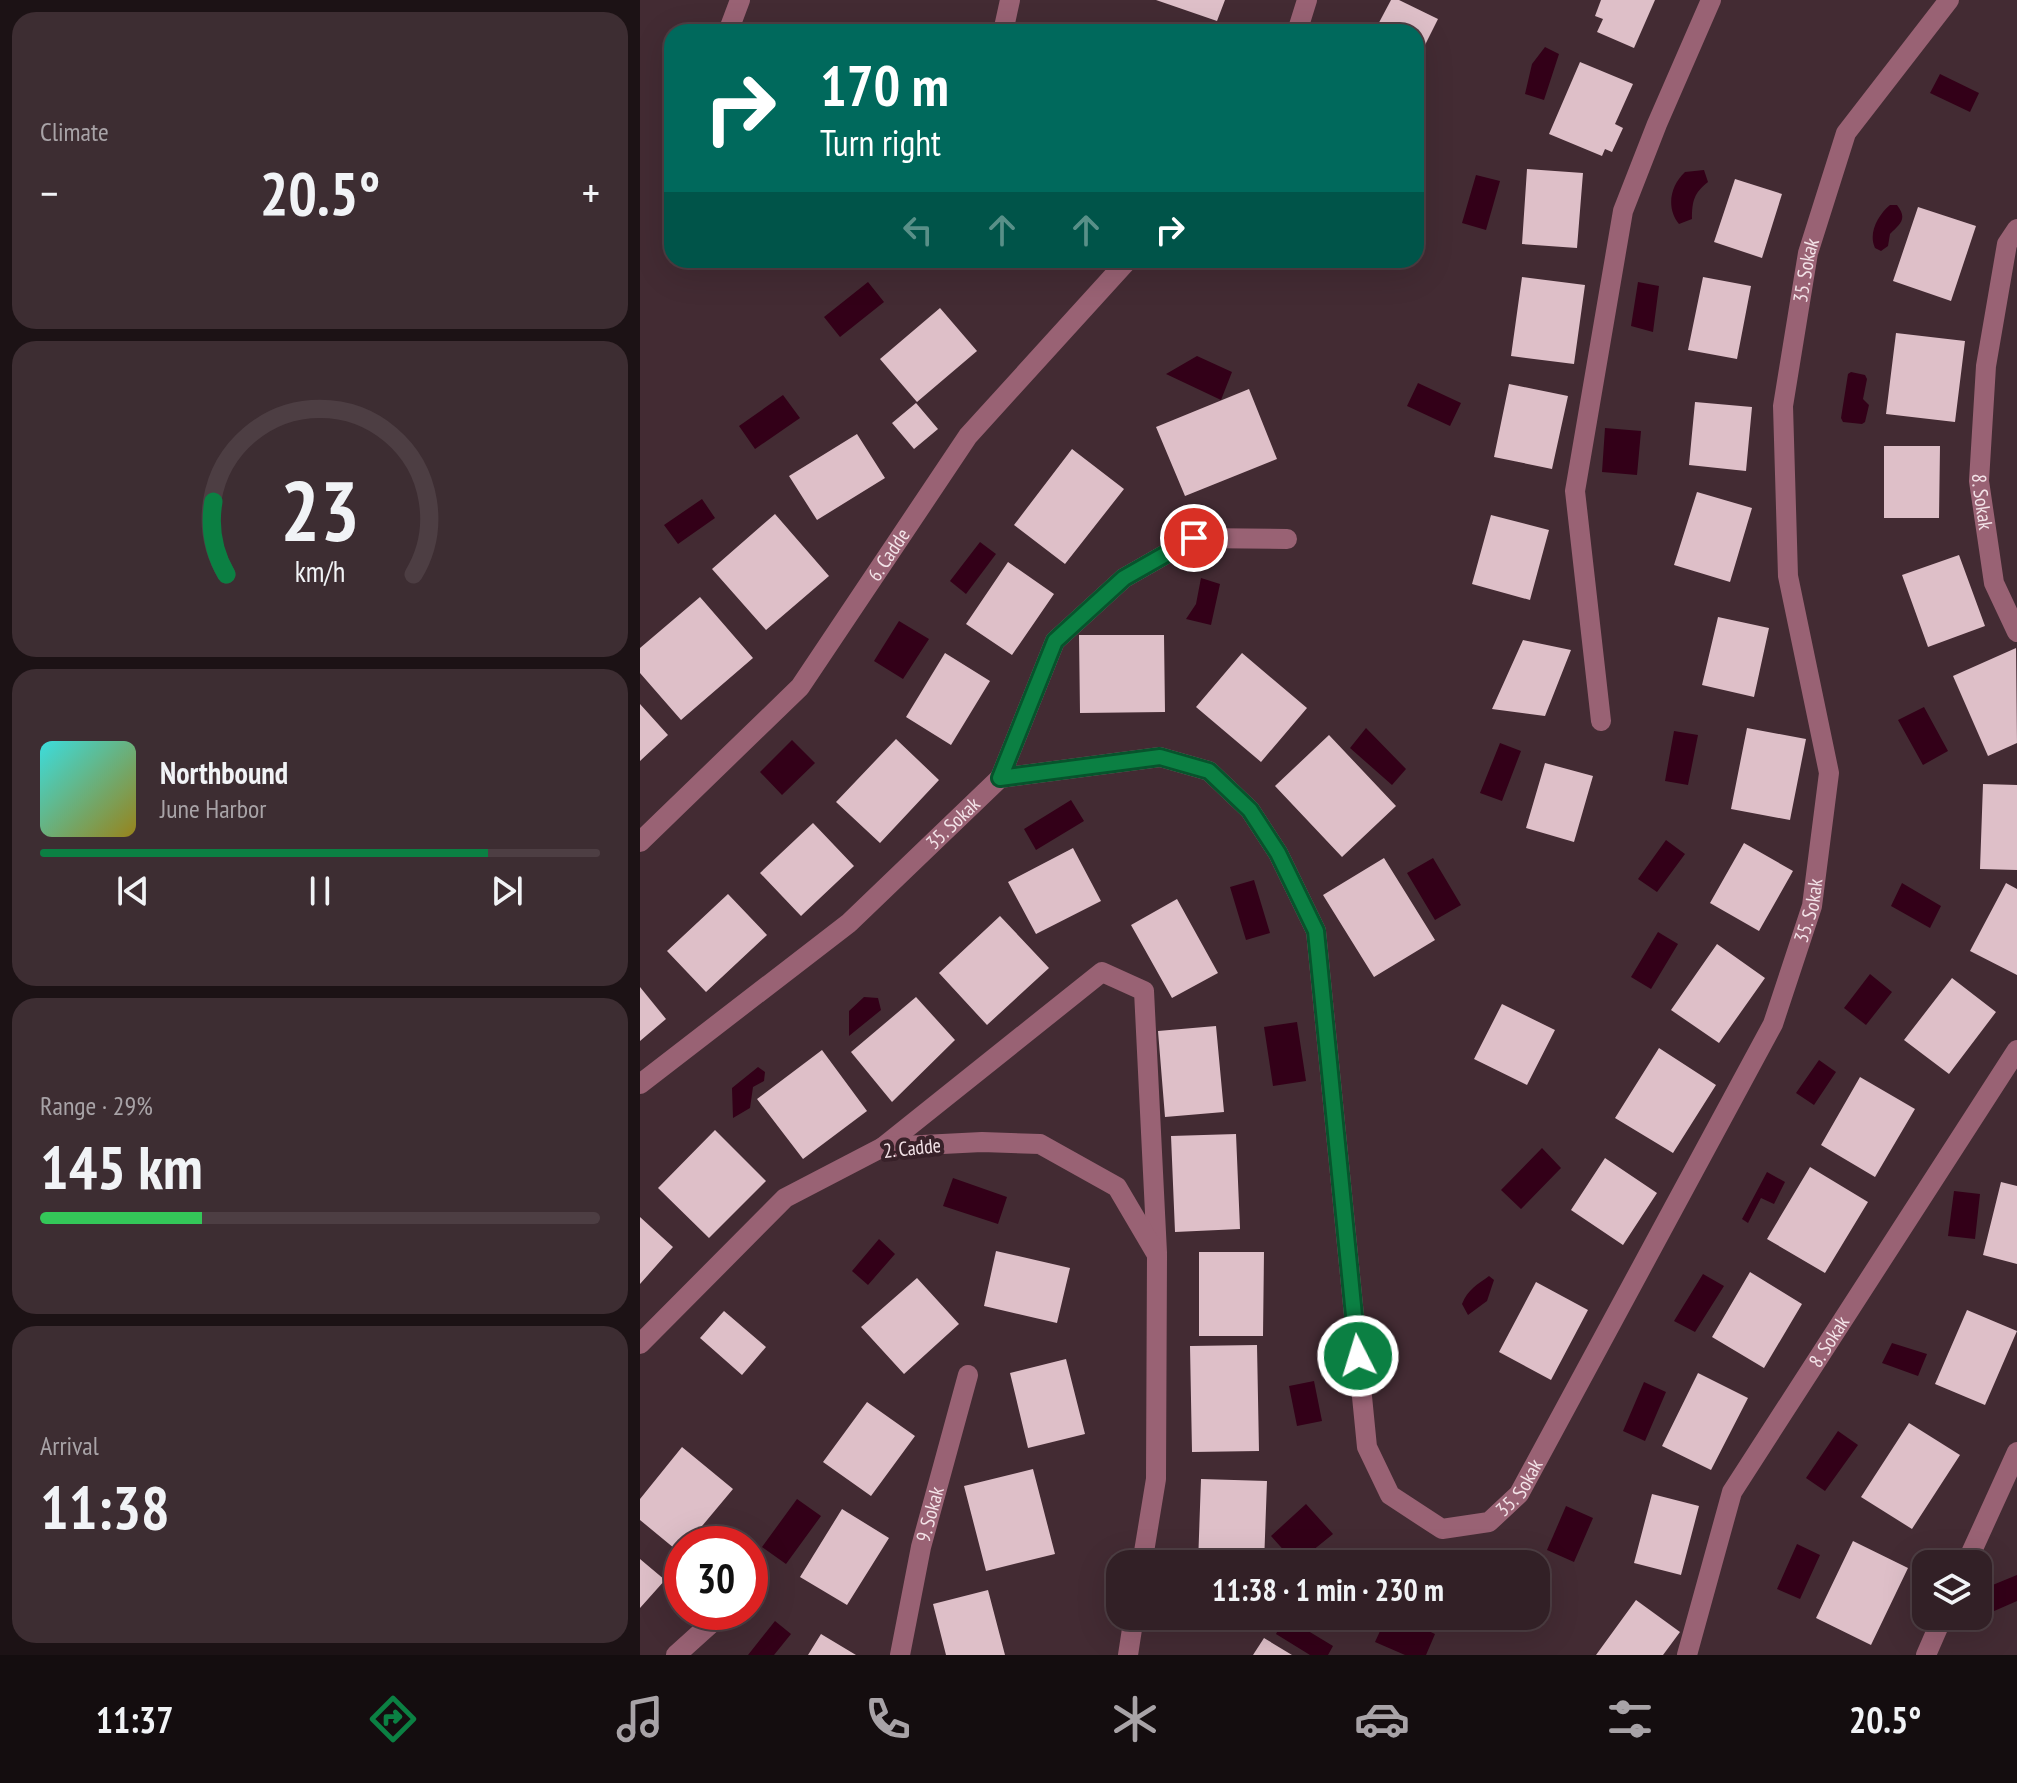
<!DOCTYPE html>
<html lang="en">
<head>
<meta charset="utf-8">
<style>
  :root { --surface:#322026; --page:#3d2d32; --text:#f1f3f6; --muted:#a8a3a7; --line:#4d3e43; --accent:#0b8043 }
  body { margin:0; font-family:"PT Sans Narrow",sans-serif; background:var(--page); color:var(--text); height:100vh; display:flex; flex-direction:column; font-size:30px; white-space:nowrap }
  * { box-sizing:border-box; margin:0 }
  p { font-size:26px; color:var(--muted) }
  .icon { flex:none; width:44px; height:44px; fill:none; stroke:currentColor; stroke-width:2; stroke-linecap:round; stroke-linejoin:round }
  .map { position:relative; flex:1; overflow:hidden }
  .details { display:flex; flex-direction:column; gap:12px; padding:12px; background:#1c1215; width:640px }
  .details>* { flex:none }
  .hud { position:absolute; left:24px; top:24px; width:760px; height:244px; border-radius:24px; box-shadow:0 8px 32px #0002,0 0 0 2px var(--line); background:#00695c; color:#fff; overflow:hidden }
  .buttons { position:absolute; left:1272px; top:1550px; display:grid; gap:16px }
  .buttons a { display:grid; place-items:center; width:80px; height:80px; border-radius:16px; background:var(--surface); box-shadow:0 8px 32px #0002,0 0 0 2px var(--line); font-size:40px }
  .speed { position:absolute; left:24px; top:1526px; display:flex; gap:16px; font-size:40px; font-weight:700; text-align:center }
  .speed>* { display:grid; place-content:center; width:104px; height:104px; border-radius:50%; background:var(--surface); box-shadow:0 8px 32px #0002,0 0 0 2px var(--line); line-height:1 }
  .speed .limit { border:12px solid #d22; background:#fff; color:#111 }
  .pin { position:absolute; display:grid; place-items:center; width:68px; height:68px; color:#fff; margin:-34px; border:4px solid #fff; border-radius:50%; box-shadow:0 2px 8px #0007 }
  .me { position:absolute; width:88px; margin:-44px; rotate:355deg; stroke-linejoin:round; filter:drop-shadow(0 0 6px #0008) }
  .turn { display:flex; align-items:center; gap:28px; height:168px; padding:0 24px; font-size:36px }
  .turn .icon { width:104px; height:104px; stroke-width:2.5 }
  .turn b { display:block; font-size:56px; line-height:68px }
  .lanes { display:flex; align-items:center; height:76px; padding:0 24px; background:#0003; justify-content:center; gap:40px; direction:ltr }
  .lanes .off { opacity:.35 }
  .big { font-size:60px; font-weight:600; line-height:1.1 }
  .details .tile { flex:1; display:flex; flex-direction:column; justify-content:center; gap:12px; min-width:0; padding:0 28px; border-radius:24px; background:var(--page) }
  .details .dial { align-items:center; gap:0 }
  .dial svg { height:208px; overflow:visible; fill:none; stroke:var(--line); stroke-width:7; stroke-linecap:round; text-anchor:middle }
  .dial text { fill:var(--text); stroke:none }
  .song { display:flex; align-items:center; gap:24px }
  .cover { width:96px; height:96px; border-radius:12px; background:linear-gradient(135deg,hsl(180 70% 55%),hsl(50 70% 35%)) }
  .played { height:8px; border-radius:4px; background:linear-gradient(90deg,var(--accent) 80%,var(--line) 80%) }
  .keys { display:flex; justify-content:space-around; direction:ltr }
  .heat { display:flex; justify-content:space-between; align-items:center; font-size:44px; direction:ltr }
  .charge { height:12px; border-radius:6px; background:linear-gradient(90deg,#34c759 29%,var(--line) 0) }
  .trip { position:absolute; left:466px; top:1550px; width:444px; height:80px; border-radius:24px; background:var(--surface); box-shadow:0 8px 32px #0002,0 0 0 2px var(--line); font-weight:600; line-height:80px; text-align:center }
  .tabs { display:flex; height:128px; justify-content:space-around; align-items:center; background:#140d0f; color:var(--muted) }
  .tabs .icon { width:56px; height:56px }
  .tabs .active { color:var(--accent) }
  .tabs b { font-size:36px; color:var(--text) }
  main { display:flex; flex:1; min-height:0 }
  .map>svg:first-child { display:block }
  .water { fill:#330018 }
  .building { fill:#debfc8 }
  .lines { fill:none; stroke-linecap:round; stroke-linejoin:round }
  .minor { stroke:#996274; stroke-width:20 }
  .route-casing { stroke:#07532c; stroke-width:20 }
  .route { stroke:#0b8043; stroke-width:14 }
  .labels { text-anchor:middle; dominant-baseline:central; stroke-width:8; stroke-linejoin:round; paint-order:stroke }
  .street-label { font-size:20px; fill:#f3e3e8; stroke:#382129 }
</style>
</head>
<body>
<main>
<section class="details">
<div class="tile"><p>Climate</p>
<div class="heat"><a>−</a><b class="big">20.5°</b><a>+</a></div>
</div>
<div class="tile dial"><svg viewBox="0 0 100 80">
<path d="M14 69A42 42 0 1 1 86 69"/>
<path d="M14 69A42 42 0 0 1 9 41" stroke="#0b8043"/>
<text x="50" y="56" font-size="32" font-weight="700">23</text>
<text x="50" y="72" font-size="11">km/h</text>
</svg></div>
<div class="tile">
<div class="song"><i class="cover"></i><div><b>Northbound</b><p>June Harbor</p></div></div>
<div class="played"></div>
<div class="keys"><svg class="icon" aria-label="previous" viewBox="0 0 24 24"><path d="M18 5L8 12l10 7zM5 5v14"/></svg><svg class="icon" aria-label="pause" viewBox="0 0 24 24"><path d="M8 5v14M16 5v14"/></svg><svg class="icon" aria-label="next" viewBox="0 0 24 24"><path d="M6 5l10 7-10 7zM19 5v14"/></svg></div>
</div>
<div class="tile"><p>Range · 29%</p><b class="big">145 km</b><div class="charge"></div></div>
<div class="tile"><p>Arrival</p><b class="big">11:38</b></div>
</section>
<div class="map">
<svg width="1377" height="1655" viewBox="0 0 1377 1655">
  <rect width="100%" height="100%" fill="#432b33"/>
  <path class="water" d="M905,47L919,54L904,100L885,94L892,64Z
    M1300,74L1339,93L1330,112L1290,93Z
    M1064,170L1068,182C1054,193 1052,201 1052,219L1039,224C1026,208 1030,186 1045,172Z
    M836,175L860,181L846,230L822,223Z
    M1250,205H1257C1268,219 1260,224 1250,234L1248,246L1241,251L1235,248C1228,233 1238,215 1250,205Z
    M228,282L244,302L200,337L184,317Z
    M998,282L1019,286L1013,332L991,326Z
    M557,356L592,372L581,400L526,374Z
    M1211,372L1225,375L1227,379L1223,399L1229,405L1225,422L1222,424L1203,422L1201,418L1208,374Z
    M778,383L821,403L810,426L767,406Z
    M143,395L160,418L115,449L99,426Z
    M965,428L1001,431L997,475L962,472Z
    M62,499L75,518L38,544L24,525Z
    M340,542L356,554L326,594L310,581Z
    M561,578L580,584L571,625L546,619L556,604Z
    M259,621L289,639L263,679L234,661Z
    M1284,707L1308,751L1283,765L1258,720Z
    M726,728L766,769L752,785L710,748Z
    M1034,731L1058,735L1048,785L1025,781Z
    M152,740L175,763L142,795L120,772Z
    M860,743L881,751L862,801L840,793Z
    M431,800L444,821L396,850L384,829Z
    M1026,840L1045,854L1017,892L998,879Z
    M793,858L821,905L795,920L767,873Z
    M614,880L630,933L606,940L590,887Z
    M1262,883L1301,906L1290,928L1251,906Z
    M1018,932L1038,944L1011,989L991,977Z
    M1230,974L1252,992L1226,1025L1204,1008Z
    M224,997L238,998L241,1010L209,1036V1011Z
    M657,1022L666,1081L633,1086L624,1027Z
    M1179,1060L1196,1072L1174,1105L1156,1093Z
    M118,1067L125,1072L124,1081L113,1087L110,1108L93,1118L92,1088Z
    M902,1148L921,1168L881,1209L861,1190Z
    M1127,1172L1145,1182L1134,1204L1121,1198L1108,1223L1102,1219Z
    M313,1178L367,1197L358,1224L303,1206Z
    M1314,1191L1340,1194L1335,1239L1308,1236Z
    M239,1239L255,1254L228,1285L212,1271Z
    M1063,1274L1084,1286L1055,1332L1034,1321Z
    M849,1276L854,1280L847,1301L828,1315L822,1304C828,1289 837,1285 849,1276Z
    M1252,1343L1287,1354L1278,1376L1242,1363Z
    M674,1381L682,1421L657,1426L649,1386Z
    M1004,1382L1026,1392L1005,1441L983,1431Z
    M1198,1431L1218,1445L1185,1491L1166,1478Z
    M157,1499L181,1516L146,1564L122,1547Z
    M666,1504L693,1534L656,1564L631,1536Z
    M926,1506L953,1518L934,1562L907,1550Z
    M1157,1544L1180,1555L1160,1599L1137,1589Z
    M1377,1575V1601L1345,1615L1338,1600V1591Z
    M747,1616H756L795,1634L786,1655H765L735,1642Z
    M645,1617L693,1646L688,1655H670L636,1634Z
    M135,1621L151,1634L134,1655H108Z"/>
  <path class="building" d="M516,0H585L577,21Z
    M751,0H759L798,19L776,63V32H734Z
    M961,0H1015L994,48L957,32L963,19L955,16Z
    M940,62L993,84L975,124L983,128L972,152L965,149L962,156L909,134Z
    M887,169L943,173L937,248L882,244Z
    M1095,179L1142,194L1122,258L1074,242Z
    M1278,207L1336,226L1311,301L1253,281Z
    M882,277L945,285L934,364L871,356Z
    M1063,277L1111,286L1097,359L1048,350Z
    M300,308L337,351L277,402L240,359Z
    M1256,333L1325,341L1315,422L1246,414Z
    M869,384L928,396L912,469L854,457Z
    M609,389L637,459L545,496L516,427Z
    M1055,402L1112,407L1106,471L1049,465Z
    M276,403L298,429L274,449L252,423Z
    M217,434L245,478L177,520L149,476Z
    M1244,446H1300L1299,518H1244Z
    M432,449L484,489L425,564L374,525Z
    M1057,492L1112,508L1090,582L1034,565Z
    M135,514L189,576L126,630L72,569Z
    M851,515L909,530L890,600L832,584Z
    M1319,555L1345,626L1288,647L1262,575Z
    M368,562L414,594L372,655L326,624Z
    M60,597L113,658L41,720L0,673V648Z
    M1078,617L1129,628L1114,697L1062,685Z
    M439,635H524L525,712L440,713Z
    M883,640L931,650L905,716L852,709Z
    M1376,648L1377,743L1348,756L1313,676Z
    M305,653L350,681L311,745L266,717Z
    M602,653L667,708L621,762L556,707Z
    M0,704L28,735L0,761Z
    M1107,728L1166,739L1150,820L1091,809Z
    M689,735L756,806L702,857L635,786Z
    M256,739L299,780L240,843L196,802Z
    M905,763L953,776L934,842L886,828Z
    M1343,784L1377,785V870L1340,869Z
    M173,823L214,866L161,916L120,873Z
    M1104,843L1153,871L1119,931L1070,903Z
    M433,848L461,901L396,934L368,882Z
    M744,858L795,940L734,977L683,895Z
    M1366,883L1377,889V975L1330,951Z
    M88,894L127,935L66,992L27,951Z
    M537,899L578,973L532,998L491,925Z
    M360,916L409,968L347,1025L299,973Z
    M1077,944L1125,978L1079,1043L1031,1010Z
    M1312,978L1356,1012L1309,1074L1264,1040Z
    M0,987L26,1019L0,1041Z
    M276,997L315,1040L252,1102L211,1052Z
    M862,1004L915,1030L887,1085L834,1059Z
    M576,1026L584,1112L525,1117L518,1031Z
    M1019,1048L1076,1085L1033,1153L975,1118Z
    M182,1050L227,1111L163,1159L117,1099Z
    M1220,1077L1275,1109L1235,1177L1181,1145Z
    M75,1130L126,1181L69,1238L18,1188Z
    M596,1134L600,1229L535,1232L531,1136Z
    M965,1158L1017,1193L983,1245L931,1210Z
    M1170,1167L1228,1202L1185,1273L1127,1239Z
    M1361,1182L1377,1186V1264L1343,1255Z
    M0,1217L33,1247L0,1284Z
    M356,1251L430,1268L417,1323L344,1306Z
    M559,1252H624L623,1336H559Z
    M1110,1272L1162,1304L1124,1368L1072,1337Z
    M277,1278L319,1324L264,1374L221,1327Z
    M896,1282L948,1310L911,1380L859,1352Z
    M1327,1310L1377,1331L1345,1405L1295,1384Z
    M84,1311L126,1347L102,1375L60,1338Z
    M617,1345L619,1451L552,1452L550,1346Z
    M426,1359L445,1434L388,1448L370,1373Z
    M1058,1373L1108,1398L1071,1470L1022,1446Z
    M227,1402L275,1436L231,1496L183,1462Z
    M1269,1423L1320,1455L1272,1529L1221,1497Z
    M42,1447L93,1489L47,1544H42L40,1553L0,1520V1499Z
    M393,1469L415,1554L346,1571L324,1486Z
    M561,1479L627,1481L624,1564H558Z
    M1012,1494L1059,1506L1041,1575L994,1563Z
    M202,1509L249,1538L207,1605L160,1577Z
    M1213,1541L1268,1568L1231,1645L1176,1618Z
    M0,1559L25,1580L0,1608Z
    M348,1590L365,1655H306L293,1604Z
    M996,1600L1040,1632L1023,1655H956Z
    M181,1634L216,1655H168Z
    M624,1638L652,1655H613Z"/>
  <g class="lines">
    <g class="minor">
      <path d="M88,32L100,0"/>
      <path d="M363,32L370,0"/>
      <path d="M657,32L667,0"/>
      <path id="s1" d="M1377,229L1367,244L1346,366L1339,481L1354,583L1377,632"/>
      <path d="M961,721L935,491L983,211L1017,124L1071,0"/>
      <path d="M360,778L415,641L484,578L554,538L647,539"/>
      <path id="s2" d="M0,842L160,687L328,436L488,260"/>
      <path id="s3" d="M0,1084L209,923L360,778L520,757L569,771L610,810L638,853L676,931L727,1447L750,1495L802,1529L849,1522L879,1494L1133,1024L1172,906L1189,773L1148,576L1143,406L1168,253L1206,133L1309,0"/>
      <path d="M243,1147L462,972L504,991L517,1253"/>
      <path d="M0,1344L145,1198L243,1147L342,1142L400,1144L477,1187L517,1255L516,1479L502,1564"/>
      <path d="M1326,1564L1377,1452"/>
      <path d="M36,1655L77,1618"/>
      <path id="s4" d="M260,1655L281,1547L328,1375"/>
      <path d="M488,1655L494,1616"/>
      <path id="s5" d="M1047,1655L1092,1492L1377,1050"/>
      <path d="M1286,1655L1303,1616"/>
    </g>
  </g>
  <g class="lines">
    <g class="route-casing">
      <path id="route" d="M554,538L484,578L415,641L360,778L520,757L569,771L610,810L638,853L676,931L718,1356"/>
    </g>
    <use href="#route" class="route"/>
  </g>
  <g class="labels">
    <g class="street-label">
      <text stroke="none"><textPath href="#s3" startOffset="2904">35. Sokak</textPath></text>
      <text stroke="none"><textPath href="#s1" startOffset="278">8. Sokak</textPath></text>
      <text stroke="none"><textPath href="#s2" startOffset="382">6. Cadde</textPath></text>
      <text stroke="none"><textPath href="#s3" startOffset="408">35. Sokak</textPath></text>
      <text stroke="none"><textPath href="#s3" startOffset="2256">35. Sokak</textPath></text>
      <text transform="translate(272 1148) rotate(-6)">2. Cadde</text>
      <text stroke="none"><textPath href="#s5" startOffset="348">8. Sokak</textPath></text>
      <text stroke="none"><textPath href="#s3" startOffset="1608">35. Sokak</textPath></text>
      <text stroke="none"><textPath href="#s4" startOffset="144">9. Sokak</textPath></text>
    </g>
  </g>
</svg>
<div class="buttons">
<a><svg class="icon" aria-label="layers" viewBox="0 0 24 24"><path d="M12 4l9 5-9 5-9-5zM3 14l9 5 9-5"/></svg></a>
</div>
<div class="speed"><div class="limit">30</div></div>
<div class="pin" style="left:554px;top:538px;background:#d93025"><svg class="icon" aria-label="arrive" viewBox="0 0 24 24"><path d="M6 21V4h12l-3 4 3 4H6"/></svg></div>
<svg class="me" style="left:718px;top:1356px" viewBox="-20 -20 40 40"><circle r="17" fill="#0b8043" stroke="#fff" stroke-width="3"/><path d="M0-11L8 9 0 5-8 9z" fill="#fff"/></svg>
<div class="trip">11:38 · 1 min · 230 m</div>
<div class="hud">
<div class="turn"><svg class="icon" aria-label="right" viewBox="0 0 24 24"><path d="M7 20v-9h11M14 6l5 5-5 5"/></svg><div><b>170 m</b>Turn right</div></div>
<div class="lanes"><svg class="icon off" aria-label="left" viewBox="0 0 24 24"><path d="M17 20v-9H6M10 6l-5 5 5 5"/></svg><svg class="icon off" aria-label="ahead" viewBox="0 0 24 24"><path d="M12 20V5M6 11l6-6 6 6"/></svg><svg class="icon off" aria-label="ahead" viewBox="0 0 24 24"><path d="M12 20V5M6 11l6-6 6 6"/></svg><svg class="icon" aria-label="right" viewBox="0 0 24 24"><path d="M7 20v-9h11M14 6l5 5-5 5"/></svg></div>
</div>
</div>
</main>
<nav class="tabs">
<b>11:37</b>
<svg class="icon active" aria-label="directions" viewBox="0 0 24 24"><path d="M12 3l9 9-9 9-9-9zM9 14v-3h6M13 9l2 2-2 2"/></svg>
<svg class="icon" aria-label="music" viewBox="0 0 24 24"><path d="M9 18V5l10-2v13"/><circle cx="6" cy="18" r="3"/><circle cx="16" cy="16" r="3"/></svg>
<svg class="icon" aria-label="phone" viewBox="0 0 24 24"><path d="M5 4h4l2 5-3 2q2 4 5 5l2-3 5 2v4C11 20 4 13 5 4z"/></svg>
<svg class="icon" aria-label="climate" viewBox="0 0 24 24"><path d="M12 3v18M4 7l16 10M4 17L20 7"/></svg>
<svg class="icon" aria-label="car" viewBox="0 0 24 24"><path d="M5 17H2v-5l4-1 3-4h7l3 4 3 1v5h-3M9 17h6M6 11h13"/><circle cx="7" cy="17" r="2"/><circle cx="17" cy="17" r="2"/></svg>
<svg class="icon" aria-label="filters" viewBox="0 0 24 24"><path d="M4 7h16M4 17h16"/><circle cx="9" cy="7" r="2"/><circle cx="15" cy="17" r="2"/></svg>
<b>20.5°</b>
</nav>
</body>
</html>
